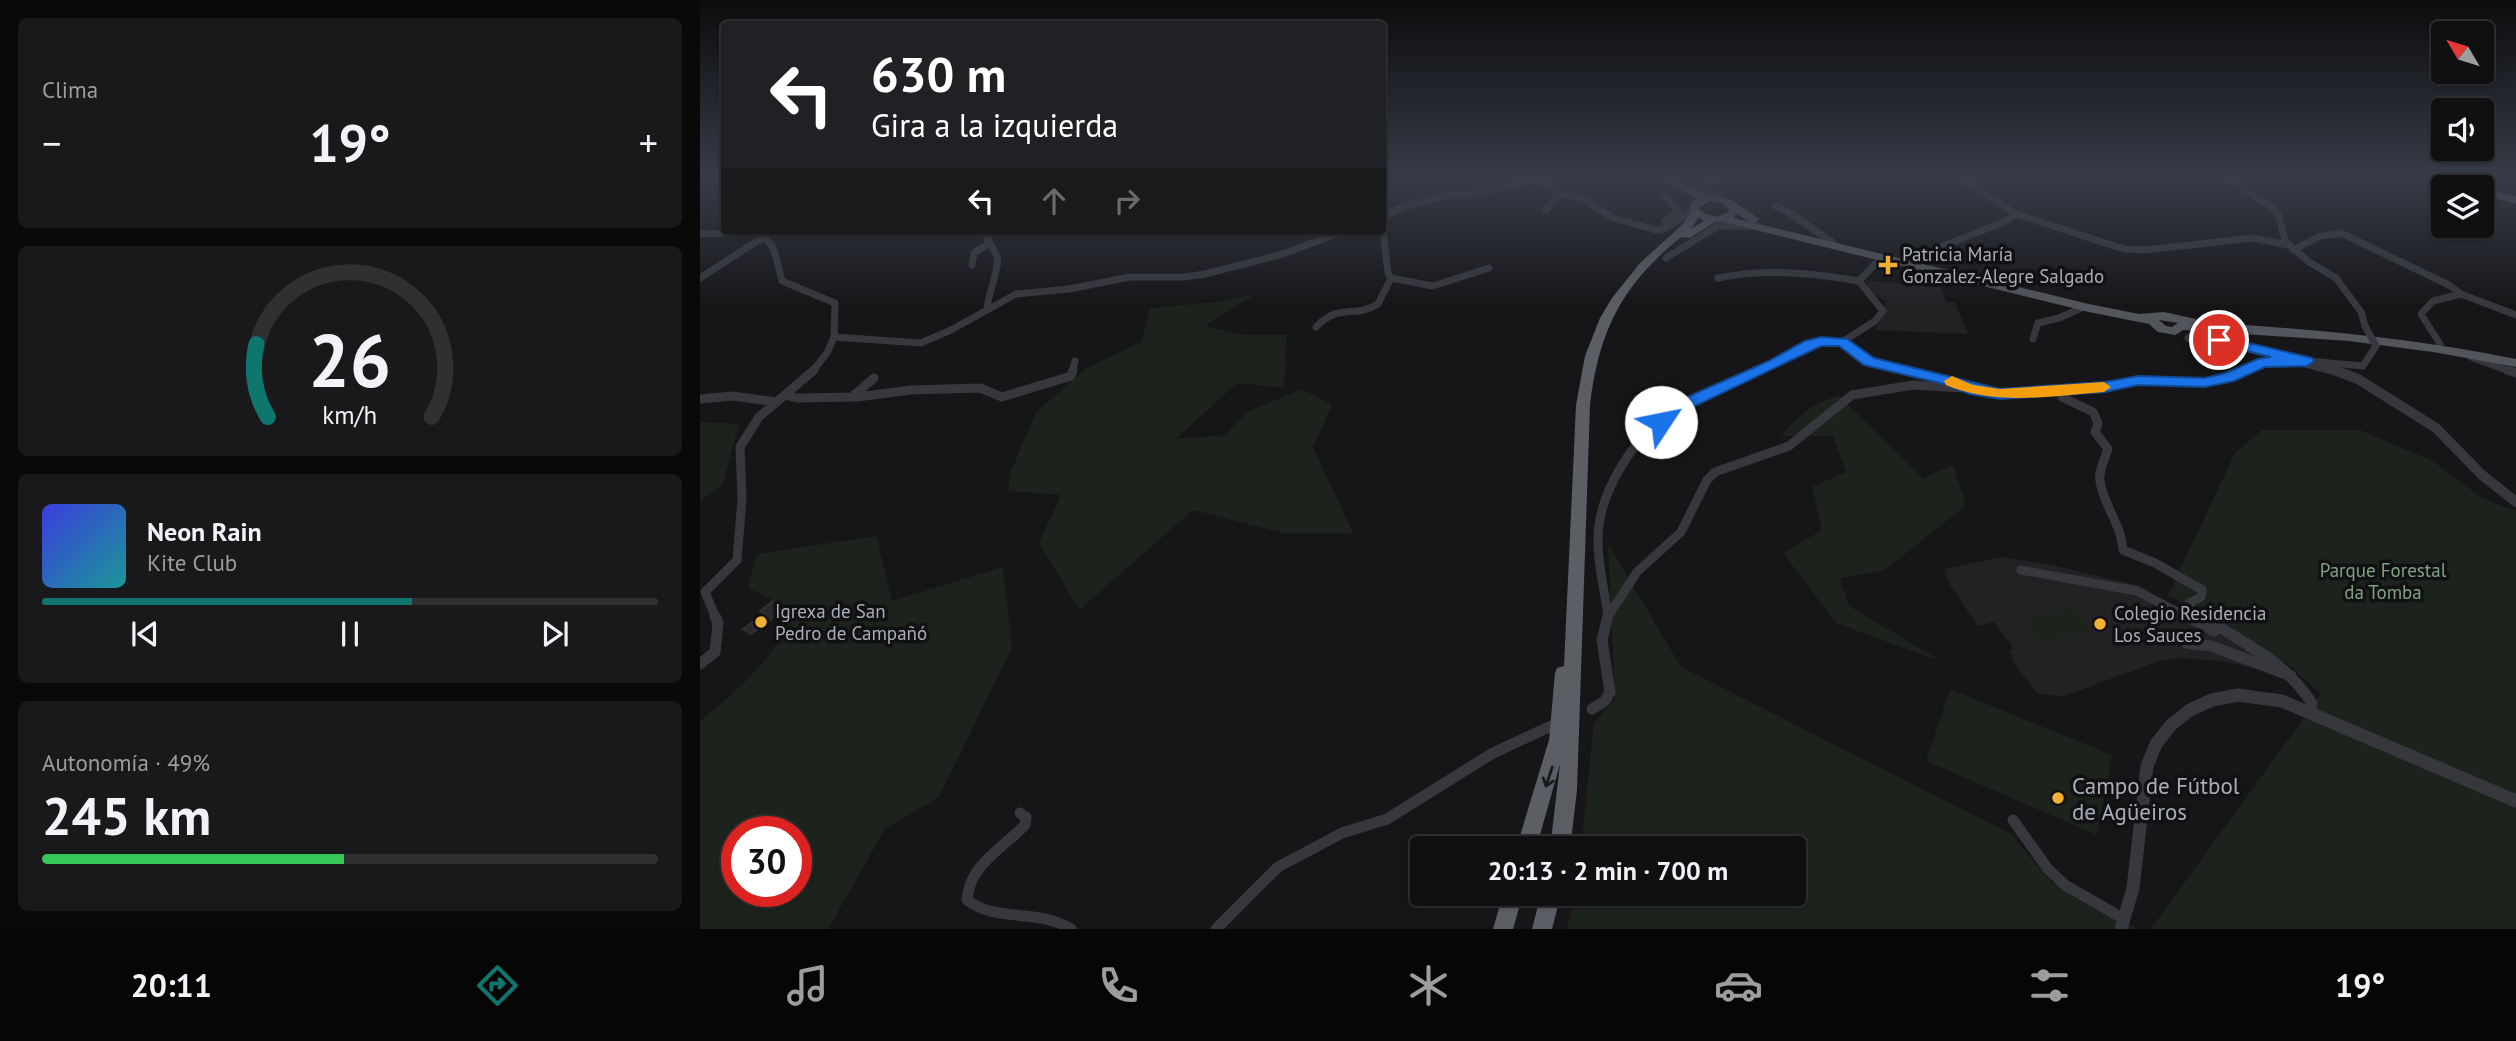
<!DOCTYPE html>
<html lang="es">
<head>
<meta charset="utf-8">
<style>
  :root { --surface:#101012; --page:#19191b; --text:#f1f3f6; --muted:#9c9d9f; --line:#303032; --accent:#0f766e }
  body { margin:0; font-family:"PT Sans",sans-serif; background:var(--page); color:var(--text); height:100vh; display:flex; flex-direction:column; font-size:26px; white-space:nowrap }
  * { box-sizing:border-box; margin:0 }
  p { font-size:23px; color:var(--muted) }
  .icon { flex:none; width:38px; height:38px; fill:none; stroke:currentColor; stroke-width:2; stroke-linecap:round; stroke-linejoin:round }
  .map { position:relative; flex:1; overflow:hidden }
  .sheet { display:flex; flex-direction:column; gap:18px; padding:18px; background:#09090a; width:700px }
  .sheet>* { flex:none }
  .top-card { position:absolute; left:21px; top:21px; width:665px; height:214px; border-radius:7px; box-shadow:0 2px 5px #0004,0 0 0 2px var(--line); background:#202124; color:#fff; overflow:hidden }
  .needle { width:46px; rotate:308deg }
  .tools { position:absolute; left:1731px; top:21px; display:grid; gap:14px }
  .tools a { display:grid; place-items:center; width:63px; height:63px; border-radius:7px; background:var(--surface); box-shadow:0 2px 5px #0004,0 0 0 2px var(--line); font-size:35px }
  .speed { position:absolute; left:21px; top:816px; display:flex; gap:14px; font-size:35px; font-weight:700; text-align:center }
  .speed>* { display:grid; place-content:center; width:91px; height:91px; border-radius:50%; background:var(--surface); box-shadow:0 2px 5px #0004,0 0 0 2px var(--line); line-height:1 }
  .speed .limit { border:10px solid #d22; background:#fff; color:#111 }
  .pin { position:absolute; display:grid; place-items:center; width:60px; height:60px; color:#fff; margin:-30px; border:4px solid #fff; border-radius:50%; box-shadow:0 2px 7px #0007 }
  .me { position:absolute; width:77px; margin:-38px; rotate:56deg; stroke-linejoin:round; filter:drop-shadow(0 0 5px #0008) }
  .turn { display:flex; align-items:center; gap:24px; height:147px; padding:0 35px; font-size:32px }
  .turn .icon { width:91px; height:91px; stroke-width:2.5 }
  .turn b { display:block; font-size:49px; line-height:60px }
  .lanes { display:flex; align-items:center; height:66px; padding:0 35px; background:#0003; justify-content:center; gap:35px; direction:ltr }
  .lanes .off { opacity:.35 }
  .big { font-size:52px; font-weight:800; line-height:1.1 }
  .sheet .tile { flex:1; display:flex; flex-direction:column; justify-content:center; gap:10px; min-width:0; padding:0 24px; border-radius:10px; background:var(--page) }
  .sheet .dial { align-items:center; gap:0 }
  .dial svg { height:182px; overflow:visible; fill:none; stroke:var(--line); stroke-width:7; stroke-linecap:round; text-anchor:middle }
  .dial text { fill:var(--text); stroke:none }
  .song { display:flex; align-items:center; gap:21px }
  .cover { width:84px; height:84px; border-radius:10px; background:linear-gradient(135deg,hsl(240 70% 55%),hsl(180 70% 35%)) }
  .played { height:7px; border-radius:4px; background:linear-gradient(90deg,var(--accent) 60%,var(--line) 60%) }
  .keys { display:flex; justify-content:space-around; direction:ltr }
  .heat { display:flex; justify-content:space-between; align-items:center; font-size:38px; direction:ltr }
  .charge { height:10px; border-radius:5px; background:linear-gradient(90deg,#34c759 49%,var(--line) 0) }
  .trip { position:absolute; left:710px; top:836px; width:396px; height:70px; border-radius:7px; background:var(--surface); box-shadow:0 2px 5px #0004,0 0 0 2px var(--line); font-weight:800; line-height:70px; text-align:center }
  .tab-bar { display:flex; height:112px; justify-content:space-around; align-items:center; background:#060607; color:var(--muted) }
  .tab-bar .icon { width:49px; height:49px }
  .tab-bar .on { color:var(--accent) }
  .tab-bar b { font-size:32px; color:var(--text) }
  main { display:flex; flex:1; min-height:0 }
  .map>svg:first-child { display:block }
  .built { fill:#222225 }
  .green { fill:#1c231d; fill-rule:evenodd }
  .building { fill:#29292c; stroke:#303034; stroke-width:2 }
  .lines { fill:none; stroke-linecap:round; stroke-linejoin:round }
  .minor-far2 { stroke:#37383d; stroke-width:7 }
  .minor-far1 { stroke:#37383d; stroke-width:9 }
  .minor { stroke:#37383d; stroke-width:11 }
  .tertiary-far2 { stroke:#37383d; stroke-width:9 }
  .tertiary-far1 { stroke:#37383d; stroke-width:10 }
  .tertiary { stroke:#37383d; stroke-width:13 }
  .primary { fill:#53555c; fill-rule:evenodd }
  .trunk { fill:#5b5e65; fill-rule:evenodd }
  .motorway { fill:#63666e; fill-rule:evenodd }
  .minor-bridge { stroke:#37383d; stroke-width:7 }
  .oneway { stroke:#18191b }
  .route { fill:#1a73e8; stroke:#114b97; stroke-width:2 }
  .slow { fill:#f59e0b }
  .poi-dot { fill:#f2b134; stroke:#111113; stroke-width:2.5 }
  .labels { text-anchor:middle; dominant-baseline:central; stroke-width:7; stroke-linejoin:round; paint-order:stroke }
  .poi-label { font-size:19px; fill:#a8adb8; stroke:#111113; text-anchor:start }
  .park-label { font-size:19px; fill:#7fa381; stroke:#111113 }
  .near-poi-label { font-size:23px; fill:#a8adb8; stroke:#111113; text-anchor:start }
</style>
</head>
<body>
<main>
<section class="sheet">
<div class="tile"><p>Clima</p>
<div class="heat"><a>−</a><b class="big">19°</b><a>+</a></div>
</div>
<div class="tile dial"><svg viewBox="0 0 100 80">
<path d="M14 69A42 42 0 1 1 86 69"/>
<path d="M14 69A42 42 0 0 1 9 37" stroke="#0f766e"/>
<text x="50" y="56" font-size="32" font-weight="700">26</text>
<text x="50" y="72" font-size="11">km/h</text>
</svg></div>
<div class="tile">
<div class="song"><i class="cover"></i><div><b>Neon Rain</b><p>Kite Club</p></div></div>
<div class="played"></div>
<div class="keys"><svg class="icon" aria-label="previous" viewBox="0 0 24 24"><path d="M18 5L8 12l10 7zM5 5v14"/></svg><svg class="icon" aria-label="pause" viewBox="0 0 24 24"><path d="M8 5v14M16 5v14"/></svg><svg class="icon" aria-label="next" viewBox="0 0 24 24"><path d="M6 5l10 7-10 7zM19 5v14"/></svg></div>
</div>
<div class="tile"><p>Autonomía · 49%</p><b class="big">245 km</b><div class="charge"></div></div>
</section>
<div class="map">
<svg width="1816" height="929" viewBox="0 0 1816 929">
  <rect width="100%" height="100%" fill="#161618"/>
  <path class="built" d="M1165,280L1241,287L1246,302H1255L1268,334L1174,330L1184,316L1185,301L1172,293Z
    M1302,557L1347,564L1441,586L1488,617L1545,647L1590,683L1566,671L1521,661L1483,658L1459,661L1364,696L1338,694L1316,667L1309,650L1314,649L1294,622L1278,626L1251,587L1244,569Z"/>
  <path class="green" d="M556,294L505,326L544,335H587L584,388L537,383L476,439L525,435L547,412L602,389L632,405L613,447L653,533H584L493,510L379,610L339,543L361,495L309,491V476L336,412L387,368L441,342L450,308L515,302Z
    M1139,396L1223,478L1253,465L1266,505L1185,570L1140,578L1149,606L1243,662L1136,623L1083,553L1122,530L1112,487L1146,472L1133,436H1081C1098,416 1113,402 1139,396Z
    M0,422L39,424L22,486L0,501Z
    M1562,430H1660L1733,461L1782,498L1816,511V929H1451L1621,694L1586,663L1468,595L1535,453Z
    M176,536L192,601L303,567L312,648L239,797L185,829L128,929H0V721C33,694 84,652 92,609L48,588L57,554ZM37,831H96V891H37Z
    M908,544L981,667L1311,834L1351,882L1437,929H867L876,894H1094V849H881L894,723L915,699Z
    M1374,606L1392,630L1339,644L1321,620Z
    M1250,689L1412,755L1397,835L1226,761Z"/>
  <path class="building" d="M73,601L86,608L51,634L43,629L64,614L60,611Z"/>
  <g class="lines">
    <path class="minor-far2" d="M1257,176L1316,214L1424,249L1445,250L1552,238L1588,245
      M1525,176L1573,208L1579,216L1585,241L1609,262L1636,278L1661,312L1665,326
      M1009,182L1011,190L1021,199
      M994,194L1004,193L1009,182L1018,176
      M964,195L978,211L965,221
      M1075,206L1087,211L1132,242
      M846,210L860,192
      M682,217L706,206L743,196L784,191L833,180L849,185L863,194L882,198L913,218L956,230L963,229L994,210
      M682,223L688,273L691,278L733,286L789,268
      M174,231H226
      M285,231C287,244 294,246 297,257C300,266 288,295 287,308
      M0,234L58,232C76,242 77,263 82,281L135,303L134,337L221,343L251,330L316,294L369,289L430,277H484L505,274L583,254L644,231
      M1593,250L1620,236L1641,233L1749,285L1761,294L1733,301L1721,314L1740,344
      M966,258L1018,226H1059
      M1206,261L1306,221L1316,214
      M272,265L274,253L288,244
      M0,278L73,231
      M1018,278C1066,268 1111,273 1159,281
      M1761,294L1816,315
      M616,327C640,302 654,319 678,304L691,278
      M1333,339L1338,323L1359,318L1384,307
      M1142,342L1175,321L1183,311L1159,281L1179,260L1189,258
      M1771,357L1812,372
      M1608,361L1663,366L1676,346
      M112,372L127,353L134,337
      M372,372L375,361
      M1056,372L1105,347L1129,342H1142L1169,361L1213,372
      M1541,372L1563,362L1594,363"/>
    <path class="minor-far1" d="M1206,370L1248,380L1270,389L1300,394L1405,387L1438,380L1505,382L1529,377L1545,370
      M1807,370L1816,373
      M1366,389L1362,397L1393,412L1398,423L1395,432L1408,449C1405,458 1398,472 1400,481C1404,507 1421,523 1423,550L1455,563L1502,590L1501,597L1489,603V609L1504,618
      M85,395L97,398L157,397L211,390L280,388L302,397L371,376L373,370
      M152,397L174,378
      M0,399L32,396L77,402
      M1321,570L1437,591L1489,618
      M908,616C905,592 898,566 898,542C897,492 936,433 977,408C1003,392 1033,383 1060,370
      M16,618L5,592L37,560L42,499L40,447L59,417L114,370
      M907,618L937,572L981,532L1007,480L1015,472L1089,446L1152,395L1213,385L1262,388"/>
    <path class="minor" d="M1486,616L1514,631
      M1501,616L1552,647
      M1486,643L1511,646L1591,676
      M1549,646C1576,660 1595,678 1612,703L1610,711
      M0,664L15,652L18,623L15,616
      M892,709L905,701L910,692L902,640L908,616
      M320,813L326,817L325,825C303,848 269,865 267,900C297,923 338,908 371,929
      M1313,820L1348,869L1365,885L1424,919
      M516,929L578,867L642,833L687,819L793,753L851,726"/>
    <path class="tertiary-far2" d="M1489,338L1519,340L1639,372"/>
    <path class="tertiary-far1" d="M1634,370L1658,379L1736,428L1782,475L1816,502"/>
    <path class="tertiary" d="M1421,929L1433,888L1447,766L1456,744L1471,725L1490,710L1512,700L1538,695L1582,701L1816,801"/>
    <path class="primary" d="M955,176H967L1007,195L1030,199L1058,218L1059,220L1054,223L1389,304L1439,314L1464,312L1496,319L1497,323C1605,327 1711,338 1816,359V367L1733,352L1649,341L1483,330L1475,335L1458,332L1449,324L1389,312L1023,222L1004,221L989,210L991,203L998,199ZM1010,201L1023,204L1029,209L1028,212C1018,219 1009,217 999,209L1000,207ZM1037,214L1050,222L1033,218ZM1459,320L1478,323L1472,327L1466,326Z"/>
    <path class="trunk" d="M996,210L1001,213L991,229L1009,218H1017L1018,220L990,238L981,237C922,285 899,330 890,405L877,790L870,849H850L860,764L836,849H816L849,740L855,673L857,668L864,666L876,405L885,356L900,318L912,298L940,263L982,225L992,211Z
      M803,894H823L813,929H793Z
      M841,894H861L852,929H832Z"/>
    <path class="motorway" d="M1717,176H1735L1772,187H1753Z
      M1782,188L1816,196V204L1782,194Z"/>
    <path class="minor-bridge" d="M1665,326L1676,346"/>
  </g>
  <defs><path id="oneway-shaft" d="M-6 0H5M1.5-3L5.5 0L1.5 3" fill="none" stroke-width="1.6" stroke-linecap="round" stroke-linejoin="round" transform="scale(1.75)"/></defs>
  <use class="oneway" href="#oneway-shaft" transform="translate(849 777) rotate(108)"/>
  <linearGradient id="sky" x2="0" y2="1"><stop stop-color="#0c0c0d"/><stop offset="0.58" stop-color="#363c48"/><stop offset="1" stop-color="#363c48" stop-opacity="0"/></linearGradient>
  <rect width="1816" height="306" fill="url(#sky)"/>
  <path class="route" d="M1519,336L1612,358L1614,361L1607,366L1565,367L1534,381L1505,387L1438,385L1405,392L1300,399L1270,394L1244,384L1164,365L1139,346H1121L980,413L966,425H955L953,422L969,405L1069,361L1105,341L1121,337L1147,339L1174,358L1300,389L1405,382L1438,376L1505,378L1525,373L1558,359L1571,357L1514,343L1512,340Z"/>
  <path class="slow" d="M1252,376L1273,385L1300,389L1404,382L1411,387L1404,392C1350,396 1297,406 1246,385L1244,381Z"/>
  <g class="poi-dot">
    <path d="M1184.5 254.5h7v7h7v7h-7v7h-7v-7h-7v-7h7z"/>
    <circle cx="61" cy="622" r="7"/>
    <circle cx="1400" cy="624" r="7"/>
    <circle cx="1358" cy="798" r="7"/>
  </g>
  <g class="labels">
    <g class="poi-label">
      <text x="1202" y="254">Patricia María<tspan x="1202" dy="22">Gonzalez-Alegre Salgado</tspan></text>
      <text x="75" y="611">Igrexa de San<tspan x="75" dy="22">Pedro de Campañó</tspan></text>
      <text x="1414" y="613">Colegio Residencia<tspan x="1414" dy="22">Los Sauces</tspan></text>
    </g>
    <g class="park-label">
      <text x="1683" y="570">Parque Forestal<tspan x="1683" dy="22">da Tomba</tspan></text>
    </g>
    <g class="near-poi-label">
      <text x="1372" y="785">Campo de Fútbol<tspan x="1372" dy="26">de Agüeiros</tspan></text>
    </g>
  </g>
</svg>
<div class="tools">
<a><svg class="needle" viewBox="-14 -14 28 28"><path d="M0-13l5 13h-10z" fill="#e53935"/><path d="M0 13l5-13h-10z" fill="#9c9d9f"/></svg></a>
<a><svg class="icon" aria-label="sound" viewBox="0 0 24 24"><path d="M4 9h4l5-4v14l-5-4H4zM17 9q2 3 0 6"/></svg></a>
<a><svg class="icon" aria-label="layers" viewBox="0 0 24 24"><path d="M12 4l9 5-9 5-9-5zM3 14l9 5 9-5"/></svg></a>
</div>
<div class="speed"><div class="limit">30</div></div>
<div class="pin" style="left:1519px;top:340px;background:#d93025"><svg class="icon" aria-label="arrive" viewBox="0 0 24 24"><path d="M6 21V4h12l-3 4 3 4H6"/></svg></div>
<svg class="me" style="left:961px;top:422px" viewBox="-20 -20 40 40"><circle r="19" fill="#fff"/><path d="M0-13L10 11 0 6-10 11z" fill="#1a73e8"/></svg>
<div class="trip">20:13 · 2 min · 700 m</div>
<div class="top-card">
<div class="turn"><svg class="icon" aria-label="left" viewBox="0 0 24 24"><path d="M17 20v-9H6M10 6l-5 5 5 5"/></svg><div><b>630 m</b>Gira a la izquierda</div></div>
<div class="lanes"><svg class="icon" aria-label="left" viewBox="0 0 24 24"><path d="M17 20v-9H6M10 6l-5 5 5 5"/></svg><svg class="icon off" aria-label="ahead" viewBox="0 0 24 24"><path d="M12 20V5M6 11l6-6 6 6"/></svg><svg class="icon off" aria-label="right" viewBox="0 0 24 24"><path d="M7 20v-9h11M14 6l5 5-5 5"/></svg></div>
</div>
</div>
</main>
<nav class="tab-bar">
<b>20:11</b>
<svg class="icon on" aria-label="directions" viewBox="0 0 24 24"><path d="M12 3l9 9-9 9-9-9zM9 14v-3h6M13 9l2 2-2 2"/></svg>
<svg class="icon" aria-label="music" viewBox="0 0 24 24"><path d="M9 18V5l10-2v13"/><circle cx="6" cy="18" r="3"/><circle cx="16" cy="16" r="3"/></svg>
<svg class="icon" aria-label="phone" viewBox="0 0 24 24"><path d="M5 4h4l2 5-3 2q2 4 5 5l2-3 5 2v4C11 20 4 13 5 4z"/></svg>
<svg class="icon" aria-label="climate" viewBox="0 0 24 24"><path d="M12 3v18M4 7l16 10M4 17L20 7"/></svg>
<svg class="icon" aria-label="car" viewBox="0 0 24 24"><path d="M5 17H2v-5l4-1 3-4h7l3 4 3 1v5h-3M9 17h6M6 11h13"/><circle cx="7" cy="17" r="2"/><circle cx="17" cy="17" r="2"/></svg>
<svg class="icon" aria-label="filters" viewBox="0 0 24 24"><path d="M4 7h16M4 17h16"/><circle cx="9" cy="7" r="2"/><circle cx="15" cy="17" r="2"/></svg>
<b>19°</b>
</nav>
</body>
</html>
